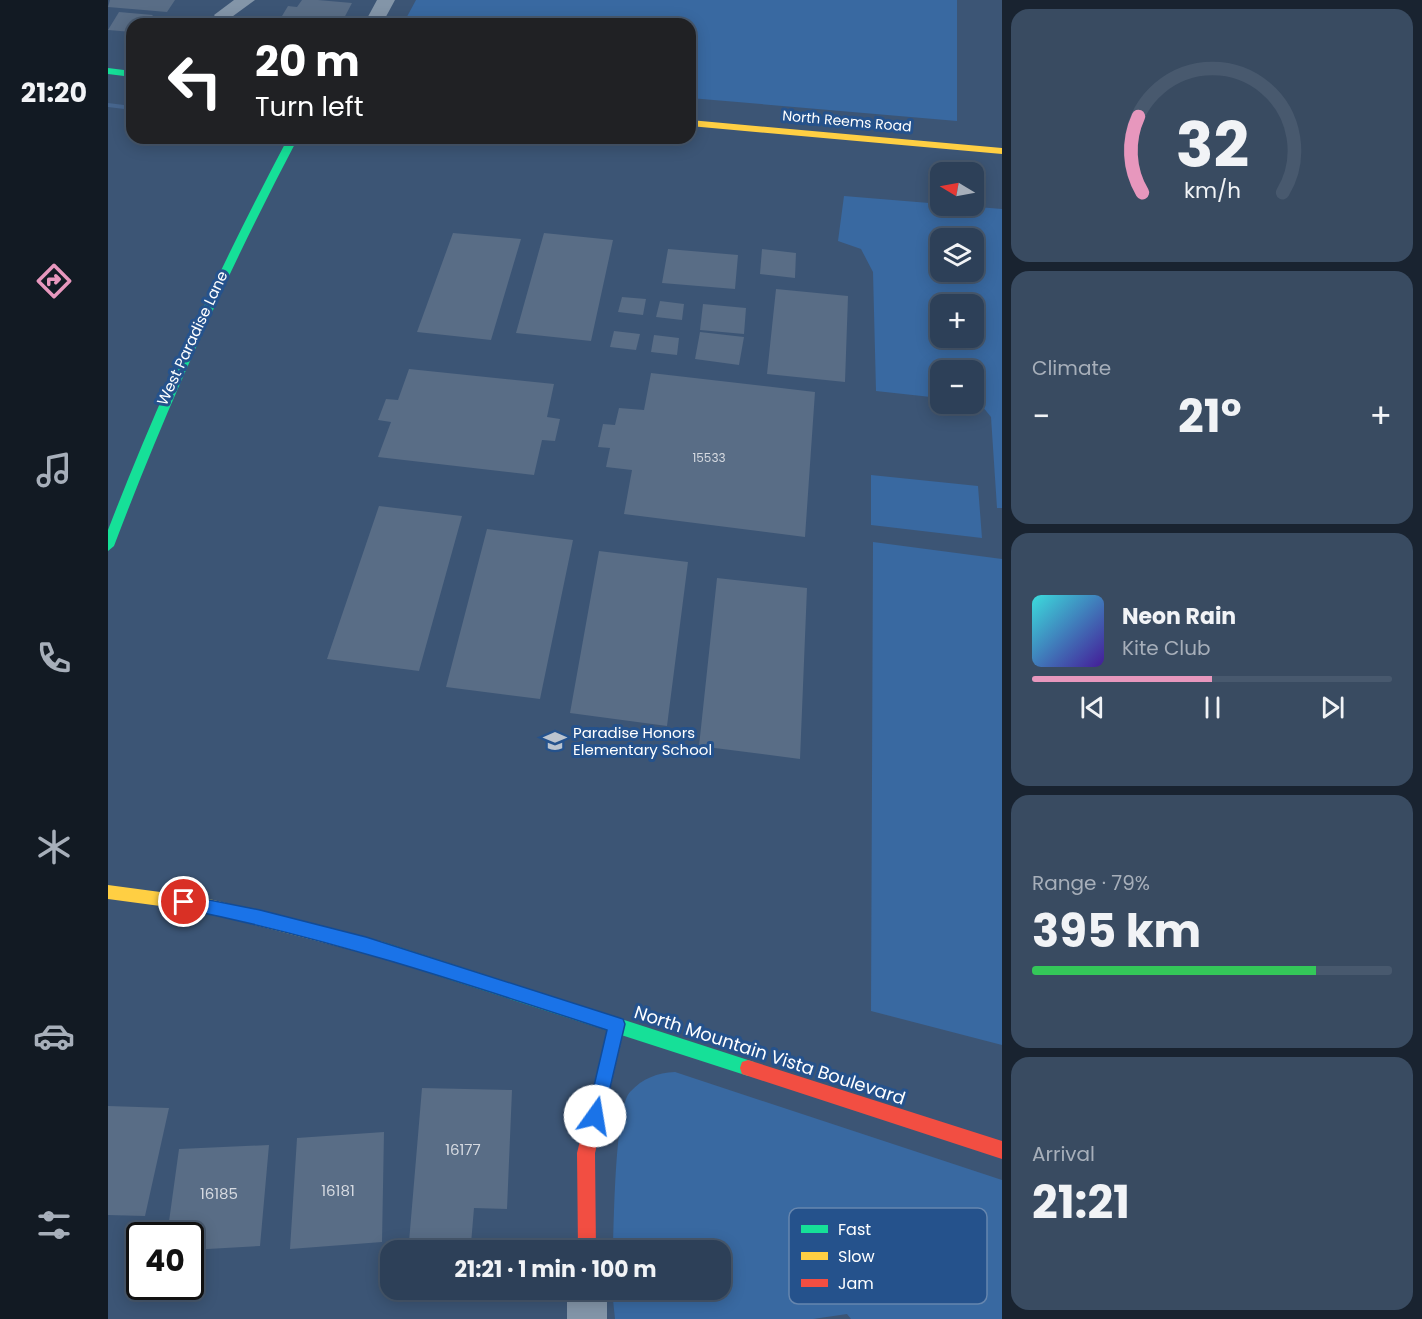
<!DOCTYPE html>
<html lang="en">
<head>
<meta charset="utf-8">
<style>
  :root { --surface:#2d4058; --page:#394b61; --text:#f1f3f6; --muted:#a7afba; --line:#48596e; --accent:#e797bd }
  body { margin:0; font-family:Poppins,sans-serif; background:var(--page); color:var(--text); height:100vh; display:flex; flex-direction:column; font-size:22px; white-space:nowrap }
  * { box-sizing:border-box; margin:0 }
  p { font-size:20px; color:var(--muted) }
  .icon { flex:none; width:33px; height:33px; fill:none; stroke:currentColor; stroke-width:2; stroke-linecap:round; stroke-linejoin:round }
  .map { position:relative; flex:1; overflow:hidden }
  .sheet { display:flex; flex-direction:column; gap:9px; padding:9px; background:#192330; width:420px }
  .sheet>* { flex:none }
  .guide { position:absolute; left:18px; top:18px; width:570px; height:126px; border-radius:18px; box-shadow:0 3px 15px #0003,0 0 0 2px var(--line); background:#202124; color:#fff; overflow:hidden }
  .needle { width:39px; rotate:280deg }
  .tools { position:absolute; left:822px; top:162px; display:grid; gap:12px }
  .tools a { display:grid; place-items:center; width:54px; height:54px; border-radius:12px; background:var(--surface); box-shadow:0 3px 15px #0003,0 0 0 2px var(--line); font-size:30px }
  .speed { position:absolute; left:18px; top:1222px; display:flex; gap:12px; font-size:30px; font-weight:700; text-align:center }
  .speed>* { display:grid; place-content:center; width:78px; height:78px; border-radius:50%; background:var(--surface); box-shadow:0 3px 15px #0003,0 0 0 2px var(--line); line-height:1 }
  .speed .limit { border:3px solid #111; border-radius:9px; background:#fff; color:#111 }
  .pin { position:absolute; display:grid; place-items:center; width:51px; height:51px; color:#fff; margin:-26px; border:3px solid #fff; border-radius:50%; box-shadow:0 2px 6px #0007 }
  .me { position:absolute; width:66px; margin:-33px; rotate:13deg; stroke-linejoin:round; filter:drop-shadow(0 0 4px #0008) }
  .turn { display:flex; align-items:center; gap:21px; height:126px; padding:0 30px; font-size:27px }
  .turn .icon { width:78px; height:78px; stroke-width:2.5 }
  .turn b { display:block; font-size:42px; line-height:51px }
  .big { font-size:45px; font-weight:700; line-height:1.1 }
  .sheet .card { flex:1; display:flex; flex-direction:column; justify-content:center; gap:9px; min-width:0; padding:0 21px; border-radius:18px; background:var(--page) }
  .sheet .dial { align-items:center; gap:0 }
  .dial svg { height:156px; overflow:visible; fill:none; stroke:var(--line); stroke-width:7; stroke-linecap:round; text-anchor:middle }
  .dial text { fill:var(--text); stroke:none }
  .song { display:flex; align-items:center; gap:18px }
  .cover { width:72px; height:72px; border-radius:9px; background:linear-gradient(135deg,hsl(180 70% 55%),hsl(260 70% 35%)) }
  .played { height:6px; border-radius:3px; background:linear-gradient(90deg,var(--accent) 50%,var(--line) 50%) }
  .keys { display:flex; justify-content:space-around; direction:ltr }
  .heat { display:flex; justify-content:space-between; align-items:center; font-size:33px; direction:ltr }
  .charge { height:9px; border-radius:4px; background:linear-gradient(90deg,#34c759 79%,var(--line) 0) }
  .trip { position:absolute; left:272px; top:1240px; width:351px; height:60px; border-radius:18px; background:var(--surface); box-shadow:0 3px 15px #0003,0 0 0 2px var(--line); font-weight:700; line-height:60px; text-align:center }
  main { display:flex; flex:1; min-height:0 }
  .tabs { display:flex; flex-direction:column; width:108px; justify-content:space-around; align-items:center; background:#121a23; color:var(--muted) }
  .tabs .icon { width:42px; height:42px }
  .tabs .current { color:var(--accent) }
  .tabs b { font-size:27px; color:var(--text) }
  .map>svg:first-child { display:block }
  .green { fill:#3969a1; fill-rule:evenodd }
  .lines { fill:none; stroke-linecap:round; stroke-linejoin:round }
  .stream { fill:#47668e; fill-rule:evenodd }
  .building { fill:#596d86 }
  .street { fill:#8395a8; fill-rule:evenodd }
  .fast { fill:#16e098; fill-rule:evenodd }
  .slow { fill:#ffcf43; fill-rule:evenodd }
  .jam { fill:#f24e42; fill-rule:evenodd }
  .route { fill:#1a73e8; stroke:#114b97; stroke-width:1.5 }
  .labels { text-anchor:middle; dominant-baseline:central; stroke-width:6; stroke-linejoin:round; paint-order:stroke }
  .number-label { font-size:12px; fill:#d6dae1 }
  .far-street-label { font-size:14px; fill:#fff; stroke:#25528c }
  .street-label { font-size:15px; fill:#fff; stroke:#25528c }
  .poi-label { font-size:15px; fill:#fff; stroke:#25528c; text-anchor:start }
  .near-number-label { font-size:15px; fill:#d6dae1 }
  .near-street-label { font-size:18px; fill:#fff; stroke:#25528c }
  .key { fill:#25528c; stroke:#6686ae; stroke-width:1.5 }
  .key-label { font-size:16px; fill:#fff }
</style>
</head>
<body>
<main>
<nav class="tabs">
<b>21:20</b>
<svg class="icon current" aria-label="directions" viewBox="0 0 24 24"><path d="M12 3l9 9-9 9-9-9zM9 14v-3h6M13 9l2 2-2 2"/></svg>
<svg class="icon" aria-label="music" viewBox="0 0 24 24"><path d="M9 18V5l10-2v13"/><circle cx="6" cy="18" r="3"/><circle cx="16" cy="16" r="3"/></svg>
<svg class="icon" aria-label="phone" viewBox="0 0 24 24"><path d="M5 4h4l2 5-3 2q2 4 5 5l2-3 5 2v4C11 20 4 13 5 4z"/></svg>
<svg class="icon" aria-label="climate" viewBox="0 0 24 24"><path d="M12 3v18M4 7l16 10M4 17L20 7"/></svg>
<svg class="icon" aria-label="car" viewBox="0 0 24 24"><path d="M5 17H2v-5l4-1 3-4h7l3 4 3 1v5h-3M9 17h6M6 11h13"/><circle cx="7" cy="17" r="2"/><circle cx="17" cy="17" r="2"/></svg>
<svg class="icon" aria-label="filters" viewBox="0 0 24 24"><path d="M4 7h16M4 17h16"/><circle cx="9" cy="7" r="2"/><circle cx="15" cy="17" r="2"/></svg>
</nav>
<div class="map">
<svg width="894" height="1319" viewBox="0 0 894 1319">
  <rect width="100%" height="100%" fill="#3c5575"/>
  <path class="green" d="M308,0H849V121L582,98V24H295Z
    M736,196L894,209V508H889L883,417L870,401H866V370H832V398L768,391L765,272L753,249L730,241ZM866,238V272H832V238ZM866,304V338H832V304Z
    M763,475L870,486L874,538L763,525Z
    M765,542L894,559V1045L763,1011Z
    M567,1072L894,1180V1319H743L739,1314L705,1319H507L504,1290H612V1251H505C506,1224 507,1107 522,1092C535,1078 549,1073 567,1072Z"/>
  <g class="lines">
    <path class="stream" d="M0,103L24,106V110L0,107Z"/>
  </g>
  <path class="building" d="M2,0H67L59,12L0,7Z
    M194,0H210L244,3L234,22L174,16L180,6L189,7Z
    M11,12L45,15L40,21L52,24H24V32L0,30Z
    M345,233L413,239L383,340L309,332Z
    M436,233L505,240L483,341L408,333Z
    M560,249L630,255L627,289L554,283Z
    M654,249L688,253L687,278L652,274Z
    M668,289L740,296L737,382L659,374Z
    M514,297L538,299L535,315L510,312Z
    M552,301L576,304L574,320L548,317Z
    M595,304L638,308L636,334L592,330Z
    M506,331L532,334L528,350L502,347Z
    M592,332L636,337L631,365L587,359Z
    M546,335L571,338L569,355L543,352Z
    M301,369L446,384L439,417L452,419L447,441L434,440L426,475L270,457L283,422L270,420L278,399L290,400Z
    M543,373L707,392L697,537L516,514L524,470L498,467L502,448L490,447L495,424L507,425L511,408L536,410Z
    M271,506L354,516L311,671L219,659Z
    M379,529L465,540L432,699L338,687Z
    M491,551L580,562L559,726L462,713Z
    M609,578L699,588L692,759L591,746Z
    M314,1088L404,1090L399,1209L366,1208L363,1244L301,1242Z
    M0,1106L61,1108L37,1216L0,1215Z
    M276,1132L274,1242L182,1249L189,1138Z
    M161,1145L152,1246L82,1250V1236H59L71,1149Z"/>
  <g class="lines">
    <path class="street" d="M126,0H147L121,19H109L106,15Z
      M269,0H287L274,24H256Z
      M459,1290H499V1319H459Z"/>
    <path class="fast" d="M0,68L24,71V77L0,74Z
      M180,138H190C120,271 59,406 6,546L0,551V530C52,395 113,265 180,138Z
      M275,942L640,1060L646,1062L648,1068L646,1074L640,1076L275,958L269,955L267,950L269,945Z"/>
    <path class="slow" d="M582,120L894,148V154L582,126Z
      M0,885L97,898L275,942L281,945L283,950L281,955L275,958L97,912L0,899Z"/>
    <path class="jam" d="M509,1017L515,1019L517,1025L487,1153L488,1251H470L469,1153L501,1025L503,1019Z
      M640,1060L894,1141V1159L640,1076L634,1074L632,1068L634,1062Z"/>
  </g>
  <path class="route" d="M76,895L152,910L258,937L515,1019L517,1024L494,1122L487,1124L481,1122L479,1116L499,1030C359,984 221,938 76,909L70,907L68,902L70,897Z"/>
  <defs>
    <g id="school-bare" transform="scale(1.8)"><path d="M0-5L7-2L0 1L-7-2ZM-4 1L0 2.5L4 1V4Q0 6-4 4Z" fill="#bbc4cf" stroke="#25528c" stroke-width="2.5" paint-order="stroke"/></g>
  </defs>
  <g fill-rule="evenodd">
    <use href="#school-bare" x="447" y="741"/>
  </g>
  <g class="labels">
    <g class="number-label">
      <text x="601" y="457">15533</text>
    </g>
    <g class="far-street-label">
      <text transform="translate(739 121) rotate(5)">North Reems Road</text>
    </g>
    <g class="street-label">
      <text transform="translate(84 338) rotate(-65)">West Paradise Lane</text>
    </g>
    <g class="poi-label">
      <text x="465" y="732">Paradise Honors<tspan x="465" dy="17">Elementary School</tspan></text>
    </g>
    <g class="near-number-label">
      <text x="355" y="1149">16177</text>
      <text x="230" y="1190">16181</text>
      <text x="111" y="1193">16185</text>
    </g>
    <g class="near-street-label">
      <text transform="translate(662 1055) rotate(18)">North Mountain Vista Boulevard</text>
    </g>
  </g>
  <rect x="681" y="1208" width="198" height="96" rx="9" class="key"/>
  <rect x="693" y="1225" width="27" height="8" fill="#16e098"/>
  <rect x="693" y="1252" width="27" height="8" fill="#ffcf43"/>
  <rect x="693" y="1279" width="27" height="8" fill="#f24e42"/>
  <g class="key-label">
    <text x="730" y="1235">Fast</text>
    <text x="730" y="1262">Slow</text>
    <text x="730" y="1289">Jam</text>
  </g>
</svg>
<div class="tools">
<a><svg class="needle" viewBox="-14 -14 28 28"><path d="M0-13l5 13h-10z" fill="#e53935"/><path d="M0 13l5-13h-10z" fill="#a7afba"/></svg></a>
<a><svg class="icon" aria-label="layers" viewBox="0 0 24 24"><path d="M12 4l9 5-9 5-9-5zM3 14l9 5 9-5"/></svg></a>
<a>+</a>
<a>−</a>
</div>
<div class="speed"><div class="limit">40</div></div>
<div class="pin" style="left:76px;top:902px;background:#d93025"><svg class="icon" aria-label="arrive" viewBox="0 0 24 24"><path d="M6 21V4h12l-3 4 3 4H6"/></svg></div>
<svg class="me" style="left:487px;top:1116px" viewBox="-20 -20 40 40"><circle r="19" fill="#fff"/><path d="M0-13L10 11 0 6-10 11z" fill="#1a73e8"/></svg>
<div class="trip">21:21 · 1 min · 100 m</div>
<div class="guide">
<div class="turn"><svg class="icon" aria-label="left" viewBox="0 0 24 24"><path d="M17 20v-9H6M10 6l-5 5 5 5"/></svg><div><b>20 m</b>Turn left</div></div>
</div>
</div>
<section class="sheet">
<div class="card dial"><svg viewBox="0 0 100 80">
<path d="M14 69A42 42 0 1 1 86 69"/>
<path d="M14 69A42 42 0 0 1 12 30" stroke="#e797bd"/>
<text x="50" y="56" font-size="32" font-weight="700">32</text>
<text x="50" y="72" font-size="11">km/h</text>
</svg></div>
<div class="card"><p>Climate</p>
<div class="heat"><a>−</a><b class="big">21°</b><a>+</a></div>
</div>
<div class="card">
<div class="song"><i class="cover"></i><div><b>Neon Rain</b><p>Kite Club</p></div></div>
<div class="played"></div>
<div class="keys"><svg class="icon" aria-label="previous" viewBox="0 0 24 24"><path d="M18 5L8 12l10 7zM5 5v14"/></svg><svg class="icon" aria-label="pause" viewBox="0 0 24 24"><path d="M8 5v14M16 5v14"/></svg><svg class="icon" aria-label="next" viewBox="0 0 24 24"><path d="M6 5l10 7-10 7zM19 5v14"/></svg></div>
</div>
<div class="card"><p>Range · 79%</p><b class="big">395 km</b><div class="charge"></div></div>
<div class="card"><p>Arrival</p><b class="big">21:21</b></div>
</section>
</main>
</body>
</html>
